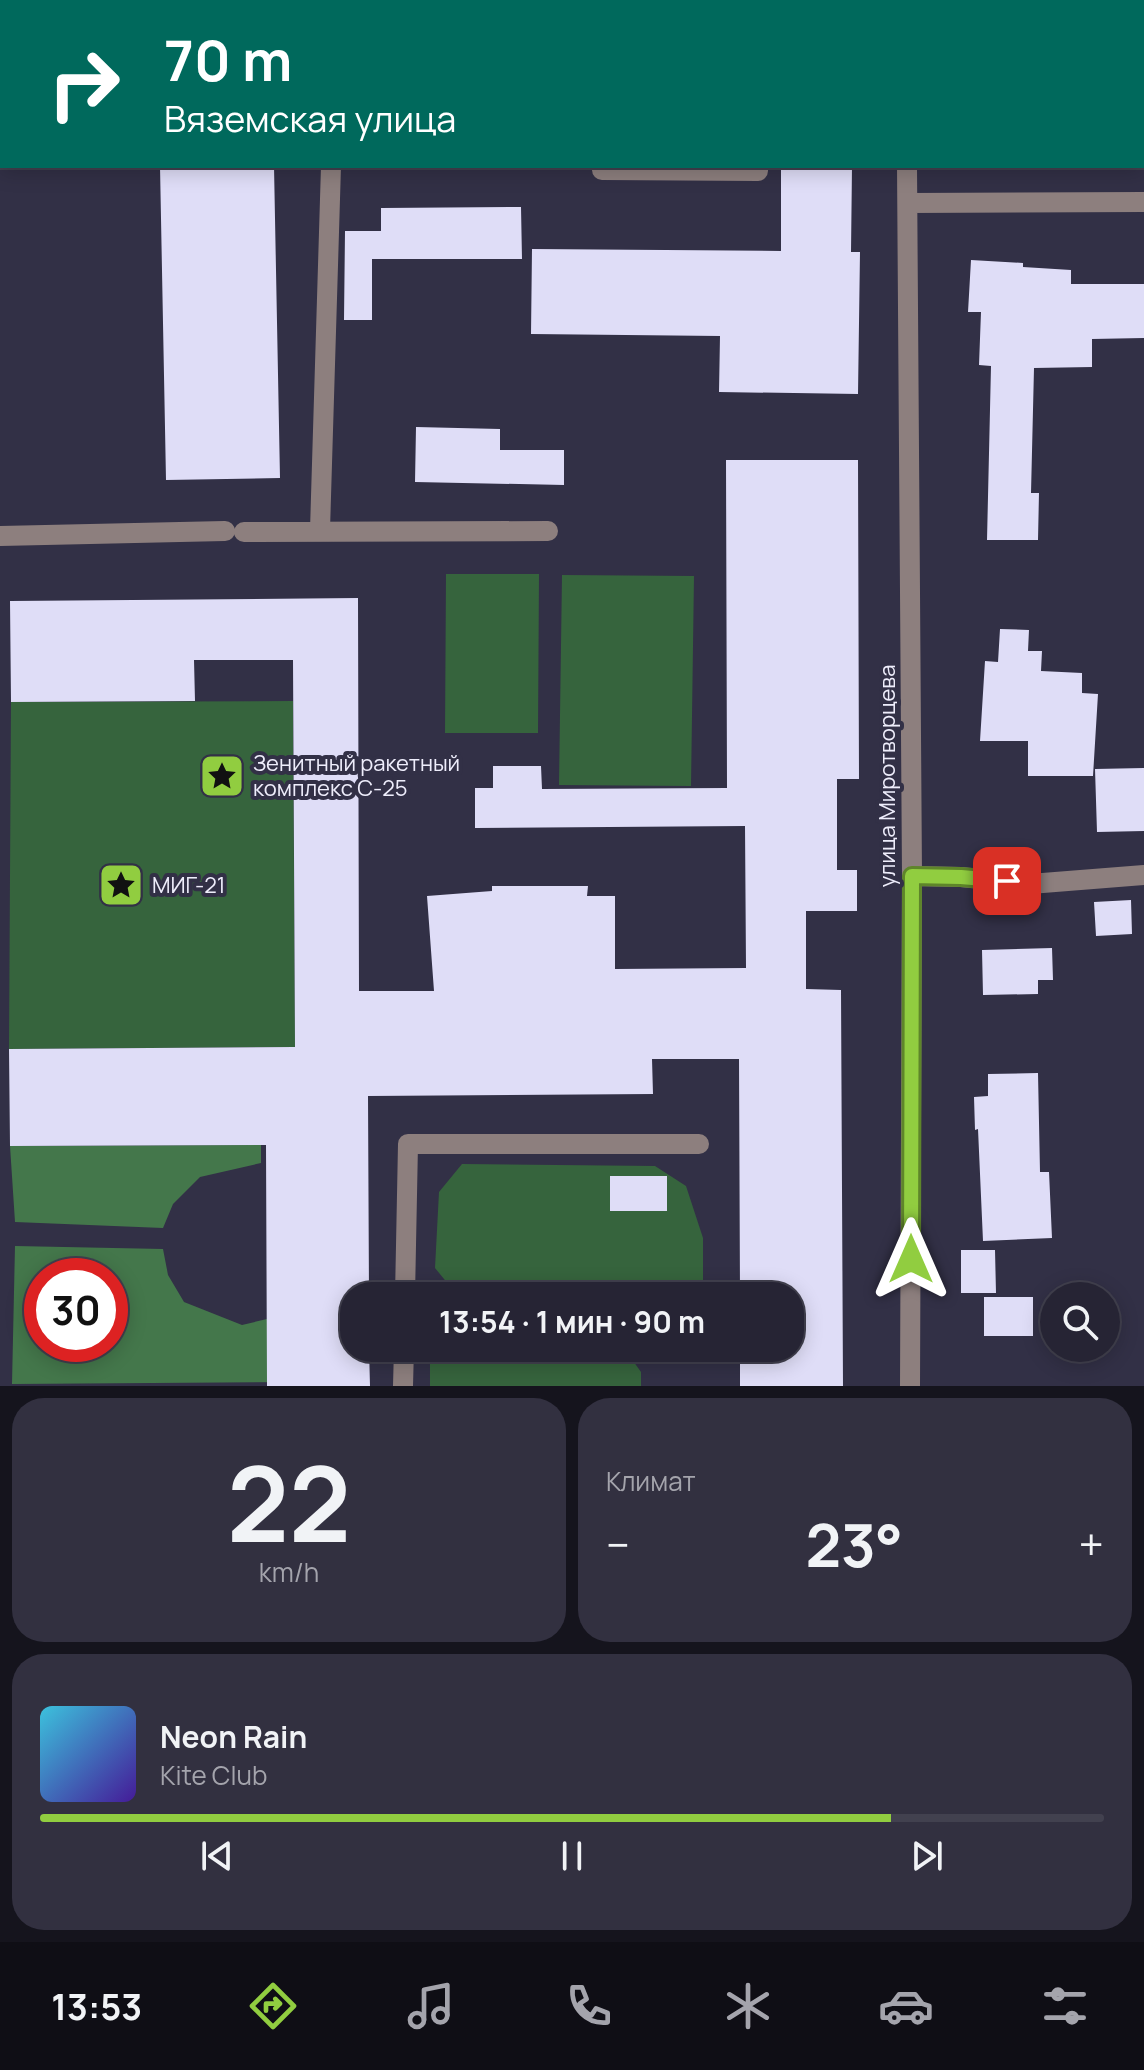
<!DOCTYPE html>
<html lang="ru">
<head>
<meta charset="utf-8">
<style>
  :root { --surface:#262434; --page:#323040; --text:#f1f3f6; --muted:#a4a4ac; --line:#42414f; --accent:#91cd40 }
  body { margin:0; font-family:Manrope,sans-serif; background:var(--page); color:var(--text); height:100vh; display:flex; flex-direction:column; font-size:30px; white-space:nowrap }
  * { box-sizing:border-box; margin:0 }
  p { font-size:26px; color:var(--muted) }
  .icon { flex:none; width:44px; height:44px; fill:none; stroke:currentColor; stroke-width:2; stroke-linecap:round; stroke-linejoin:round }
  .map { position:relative; height:1386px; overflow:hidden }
  .drawer { display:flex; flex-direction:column; gap:12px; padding:12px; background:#15141d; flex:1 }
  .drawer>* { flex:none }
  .guide { position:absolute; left:0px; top:0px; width:1144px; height:168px; box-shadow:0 4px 20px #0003,0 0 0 2px var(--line); background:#00695c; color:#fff; overflow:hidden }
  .fabs { position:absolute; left:1040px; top:1282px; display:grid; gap:16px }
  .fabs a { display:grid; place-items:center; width:80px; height:80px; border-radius:50%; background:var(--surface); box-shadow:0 4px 20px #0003,0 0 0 2px var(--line); font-size:40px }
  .speed { position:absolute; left:24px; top:1258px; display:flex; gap:16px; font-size:40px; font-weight:700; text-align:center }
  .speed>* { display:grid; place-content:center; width:104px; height:104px; border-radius:50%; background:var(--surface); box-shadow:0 4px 20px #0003,0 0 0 2px var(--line); line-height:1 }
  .speed .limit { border:12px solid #d22; background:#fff; color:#111 }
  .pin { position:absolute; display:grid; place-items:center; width:68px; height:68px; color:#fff; margin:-34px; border-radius:16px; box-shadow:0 4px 12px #0006 }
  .me { position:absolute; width:88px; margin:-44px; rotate:0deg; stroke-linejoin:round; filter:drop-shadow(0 0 6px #0008) }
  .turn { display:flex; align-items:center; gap:28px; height:168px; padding:0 32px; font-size:36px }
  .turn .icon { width:104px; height:104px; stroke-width:2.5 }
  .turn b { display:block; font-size:56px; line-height:68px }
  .big { font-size:60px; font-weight:700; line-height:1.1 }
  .drawer .tile { flex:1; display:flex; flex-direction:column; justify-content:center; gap:12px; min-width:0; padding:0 28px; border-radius:32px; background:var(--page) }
  .drawer .dial { align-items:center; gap:0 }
  .dial b { font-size:104px; line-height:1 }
  .song { display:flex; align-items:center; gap:24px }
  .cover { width:96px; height:96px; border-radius:12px; background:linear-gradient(135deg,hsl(190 70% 55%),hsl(260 70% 35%)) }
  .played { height:8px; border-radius:4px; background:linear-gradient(90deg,var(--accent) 80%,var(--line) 80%) }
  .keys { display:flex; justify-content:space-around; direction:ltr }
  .heat { display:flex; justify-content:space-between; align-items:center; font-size:44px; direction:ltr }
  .drawer .tiles { flex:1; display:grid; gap:12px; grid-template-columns:1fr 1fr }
  .tile:last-child { grid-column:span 2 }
  .trip { position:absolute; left:340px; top:1282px; width:464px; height:80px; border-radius:32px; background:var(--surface); box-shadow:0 4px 20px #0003,0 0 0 2px var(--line); font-weight:700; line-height:80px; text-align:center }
  .tab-bar { display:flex; height:128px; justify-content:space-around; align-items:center; background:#0f0e15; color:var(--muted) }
  .tab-bar .icon { width:56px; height:56px }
  .tab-bar .current { color:var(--accent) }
  .tab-bar b { font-size:36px; color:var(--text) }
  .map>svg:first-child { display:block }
  .green { fill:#36643d }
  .forest { fill:#44774b; fill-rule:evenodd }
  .building { fill:#dfddf7 }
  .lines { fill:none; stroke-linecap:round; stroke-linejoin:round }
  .minor { stroke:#8d7f7e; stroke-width:20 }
  .route-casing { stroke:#5e852a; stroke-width:20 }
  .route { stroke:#91cd40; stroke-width:14 }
  .labels { text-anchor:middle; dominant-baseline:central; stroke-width:8; stroke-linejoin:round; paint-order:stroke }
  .poi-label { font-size:22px; fill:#eeedfb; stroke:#323046; text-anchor:start }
  .street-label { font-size:22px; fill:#eeedfb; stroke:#323046 }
</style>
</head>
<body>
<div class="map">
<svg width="1144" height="1386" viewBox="0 0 1144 1386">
  <rect width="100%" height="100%" fill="#323046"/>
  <path class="green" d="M446,574H539L538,733H445Z
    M562,575L694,576L691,786L559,785Z
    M293,701L295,1047L9,1049L11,702Z
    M462,1164L655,1166L686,1186L703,1238V1296H458L435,1268L439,1192Z
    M443,1348H542L631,1358L641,1372V1386H430V1358Z"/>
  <path class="forest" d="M261,1145V1163L200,1177L173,1204L163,1228L15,1222L10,1146Z
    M15,1246L163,1249L168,1275L184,1302L242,1325L267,1319V1370H302L301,1382L12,1384ZM42,1276H110V1344H42Z"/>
  <path class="building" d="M160,166H274L280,478L166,480Z
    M781,166H852L851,252H860L858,394L719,392L720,336L531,334L532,249L781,251Z
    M521,207L522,259H372V320H344L345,231H381V208Z
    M971,260L1023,263V267L1071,270V284H1144V338L1092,339V367L1034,368L1031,493H1039L1038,540H987L991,366L979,365L981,312H968Z
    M416,427L500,429V450H564V485L415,482Z
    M726,460H858L859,779H837V870H857V911H806V989L841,990L843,1386H740V1348H790V1296H740L739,1059H652L653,1094L368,1096L369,1296H354V1348H369L370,1386H267L266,1145L10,1146L9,1049L295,1047L293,660H194L195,701L11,702L10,601L358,598L359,991H434L427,896L492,891V886H588L587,896H615V969L746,968L745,826L475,828V788H493V766H541L542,789L727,788Z
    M1000,629L1029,630L1028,651H1042L1041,671L1082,673V693L1098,694L1093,776H1028V741H980L985,661L998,662Z
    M1144,768V831L1097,832L1095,769Z
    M1131,900L1132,934L1096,936L1094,902Z
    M1052,948L1053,980H1038V994L983,995L982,950Z
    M1038,1073L1040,1172H1049L1052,1238L983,1241L978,1129L975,1130L974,1097L988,1096V1074Z
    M610,1176H667V1211H610Z
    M961,1250H995L996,1293H961Z
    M984,1297H1033V1336H984Z"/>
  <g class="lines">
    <path class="minor" d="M905,0V2
      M336,2V0
      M762,2V0
      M907,166L912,876L910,1386
      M602,170L758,171V166
      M908,203L1144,202
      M320,530L331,166
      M244,532L548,531
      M0,536L225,531
      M912,876L961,877L1030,884L1144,875
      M405,1296L408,1144H699
      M403,1386L404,1348"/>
  </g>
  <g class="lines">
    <g class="route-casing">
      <path id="route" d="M911,1259L912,876L961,877L1007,881"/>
    </g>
    <use href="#route" class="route"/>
  </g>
  <defs>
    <g id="sight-square" transform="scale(2.3)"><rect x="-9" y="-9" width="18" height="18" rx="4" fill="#91cd40" stroke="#323046"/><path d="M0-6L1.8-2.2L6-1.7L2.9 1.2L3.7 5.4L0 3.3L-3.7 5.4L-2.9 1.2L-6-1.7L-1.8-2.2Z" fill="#111"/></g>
  </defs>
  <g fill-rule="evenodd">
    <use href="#sight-square" x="222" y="776"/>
    <use href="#sight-square" x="121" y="885"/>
  </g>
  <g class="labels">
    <g class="poi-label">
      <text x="253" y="763">Зенитный ракетный<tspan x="253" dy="25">комплекс С-25</tspan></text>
      <text x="152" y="885">МИГ-21</text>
    </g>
    <g class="street-label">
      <text transform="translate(887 776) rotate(-90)">улица Миротворцева</text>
    </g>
  </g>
</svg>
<div class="fabs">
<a><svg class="icon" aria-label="search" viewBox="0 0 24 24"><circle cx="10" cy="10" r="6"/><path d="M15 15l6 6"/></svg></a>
</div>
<div class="speed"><div class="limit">30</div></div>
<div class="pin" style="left:1007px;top:881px;background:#d93025"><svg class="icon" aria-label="arrive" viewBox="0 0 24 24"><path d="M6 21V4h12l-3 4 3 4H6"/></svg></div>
<svg class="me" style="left:911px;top:1259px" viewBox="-20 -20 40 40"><path d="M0-17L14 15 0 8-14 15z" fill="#91cd40" stroke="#fff" stroke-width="4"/></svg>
<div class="trip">13:54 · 1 мин · 90 m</div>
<div class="guide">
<div class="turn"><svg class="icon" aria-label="right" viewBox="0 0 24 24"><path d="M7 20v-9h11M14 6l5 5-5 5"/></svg><div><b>70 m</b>Вяземская улица</div></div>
</div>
</div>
<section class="drawer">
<div class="tiles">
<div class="tile dial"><b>22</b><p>km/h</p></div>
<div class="tile"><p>Климат</p>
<div class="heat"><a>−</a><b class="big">23°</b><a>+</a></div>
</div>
<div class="tile">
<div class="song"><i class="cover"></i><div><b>Neon Rain</b><p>Kite Club</p></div></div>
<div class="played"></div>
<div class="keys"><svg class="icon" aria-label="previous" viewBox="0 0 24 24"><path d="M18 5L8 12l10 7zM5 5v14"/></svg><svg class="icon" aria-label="pause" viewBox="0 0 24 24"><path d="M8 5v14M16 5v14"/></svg><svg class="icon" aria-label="next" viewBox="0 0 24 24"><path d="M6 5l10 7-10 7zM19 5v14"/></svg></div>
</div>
</div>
</section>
<nav class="tab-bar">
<b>13:53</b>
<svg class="icon current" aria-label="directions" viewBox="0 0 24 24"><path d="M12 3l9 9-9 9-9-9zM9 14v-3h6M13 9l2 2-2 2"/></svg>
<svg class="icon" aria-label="music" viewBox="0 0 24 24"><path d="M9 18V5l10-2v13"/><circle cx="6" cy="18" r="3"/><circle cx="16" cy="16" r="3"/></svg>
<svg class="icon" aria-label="phone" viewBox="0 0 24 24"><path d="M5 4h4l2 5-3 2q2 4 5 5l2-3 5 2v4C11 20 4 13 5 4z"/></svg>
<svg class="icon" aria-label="climate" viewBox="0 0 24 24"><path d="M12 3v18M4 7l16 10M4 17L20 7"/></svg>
<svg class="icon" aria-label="car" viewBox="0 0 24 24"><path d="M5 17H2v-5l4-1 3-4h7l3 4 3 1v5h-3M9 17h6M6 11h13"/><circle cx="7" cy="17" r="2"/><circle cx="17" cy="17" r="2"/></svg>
<svg class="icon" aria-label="filters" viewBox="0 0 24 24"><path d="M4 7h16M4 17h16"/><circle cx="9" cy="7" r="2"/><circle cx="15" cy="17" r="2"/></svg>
</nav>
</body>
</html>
